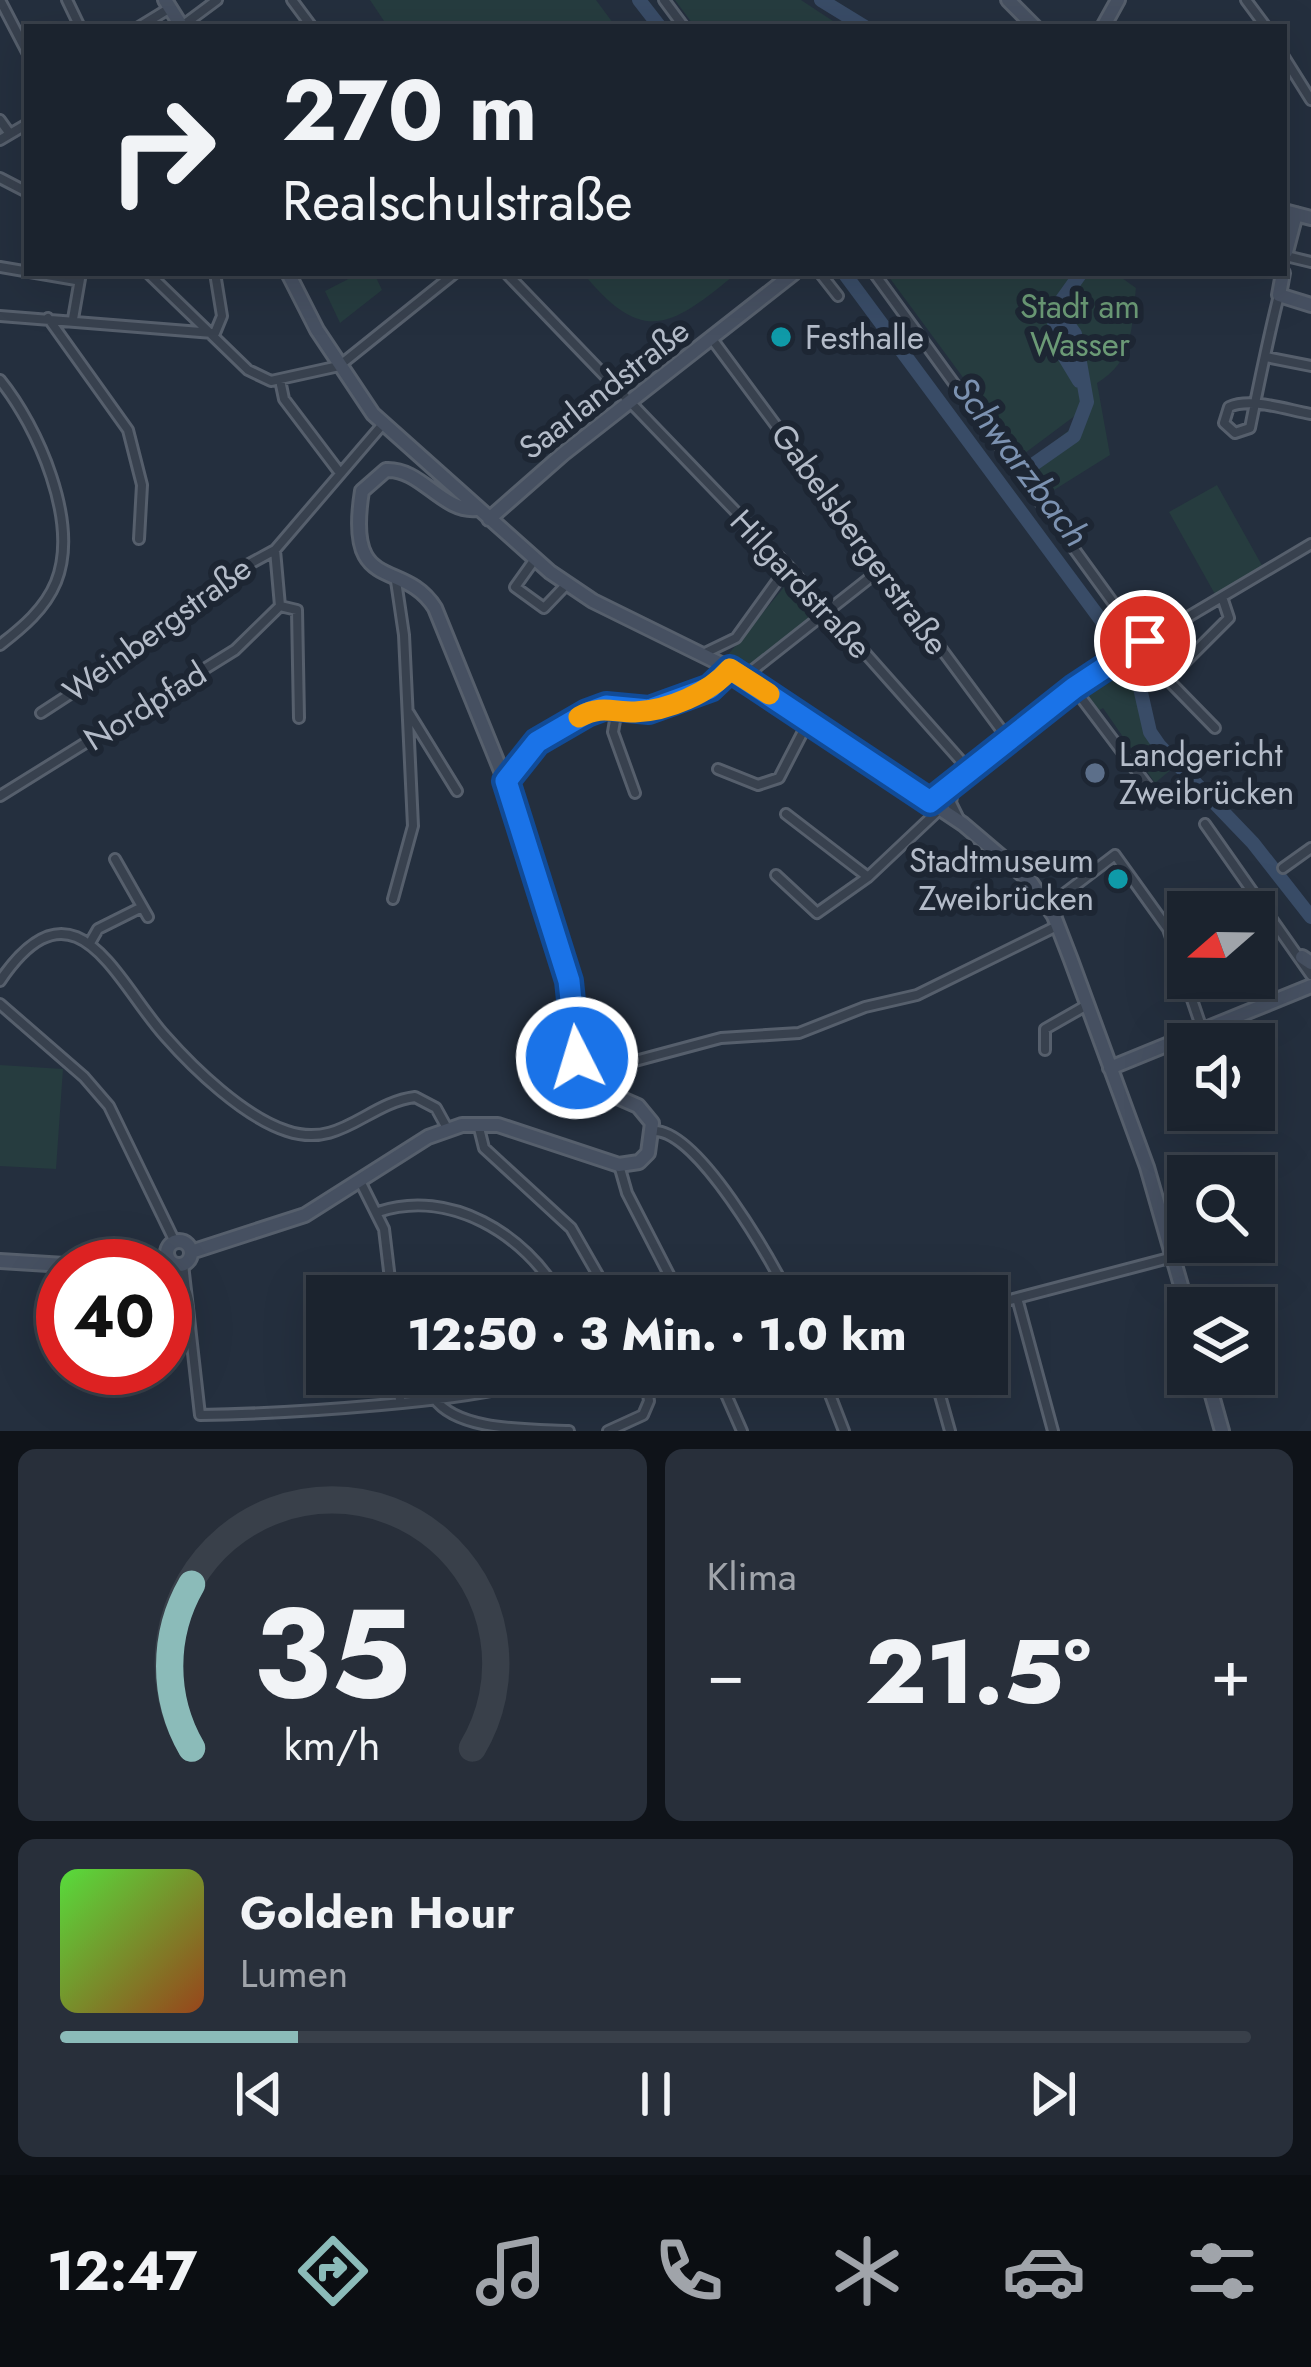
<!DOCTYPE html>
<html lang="de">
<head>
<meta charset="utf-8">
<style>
  :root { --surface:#1b232e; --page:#282f3a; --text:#f1f3f6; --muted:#a0a4aa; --line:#39404a; --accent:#8bbbb9 }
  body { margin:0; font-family:Jost,sans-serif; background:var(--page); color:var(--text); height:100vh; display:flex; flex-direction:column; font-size:45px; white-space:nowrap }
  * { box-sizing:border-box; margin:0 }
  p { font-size:39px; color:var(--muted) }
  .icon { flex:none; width:66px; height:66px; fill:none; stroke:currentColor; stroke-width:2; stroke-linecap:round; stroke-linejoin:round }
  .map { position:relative; height:1431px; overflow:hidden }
  .drawer { display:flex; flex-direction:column; gap:18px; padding:18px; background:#0f1319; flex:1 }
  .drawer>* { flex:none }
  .guide { position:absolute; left:24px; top:24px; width:1263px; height:252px; border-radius:0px; box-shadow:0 12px 48px #0002,0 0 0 3px var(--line); background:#1b232e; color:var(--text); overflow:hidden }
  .needle { width:78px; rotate:250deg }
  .tools { position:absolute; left:1167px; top:891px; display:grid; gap:24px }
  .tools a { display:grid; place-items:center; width:108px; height:108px; border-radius:0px; background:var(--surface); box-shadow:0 12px 48px #0002,0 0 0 3px var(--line); font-size:60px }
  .speed { position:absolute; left:36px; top:1239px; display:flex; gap:24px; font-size:60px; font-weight:700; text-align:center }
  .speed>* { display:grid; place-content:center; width:156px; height:156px; border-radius:50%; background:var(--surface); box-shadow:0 12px 48px #0002,0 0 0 3px var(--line); line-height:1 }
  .speed .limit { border:18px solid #d22; background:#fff; color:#111 }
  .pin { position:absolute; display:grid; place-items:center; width:102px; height:102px; color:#fff; margin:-51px; border:6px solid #fff; border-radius:50%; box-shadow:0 3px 12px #0007 }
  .me { position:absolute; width:132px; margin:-66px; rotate:355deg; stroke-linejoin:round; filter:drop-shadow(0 0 9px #0008) }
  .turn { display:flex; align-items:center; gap:42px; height:252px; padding:0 60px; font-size:54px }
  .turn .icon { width:156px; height:156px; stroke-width:2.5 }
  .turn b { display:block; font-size:84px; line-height:102px }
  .big { font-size:90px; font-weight:800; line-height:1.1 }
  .drawer .widget { flex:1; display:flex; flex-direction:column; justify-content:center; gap:18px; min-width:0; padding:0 42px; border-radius:18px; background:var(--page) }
  .drawer .dial { align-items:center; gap:0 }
  .dial svg { height:312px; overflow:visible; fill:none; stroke:var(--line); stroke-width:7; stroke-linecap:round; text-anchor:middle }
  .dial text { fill:var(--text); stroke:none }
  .song { display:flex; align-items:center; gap:36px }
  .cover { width:144px; height:144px; border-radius:18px; background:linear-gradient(135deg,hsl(110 70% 55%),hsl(20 70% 35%)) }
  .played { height:12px; border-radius:6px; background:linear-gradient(90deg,var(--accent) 20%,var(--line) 20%) }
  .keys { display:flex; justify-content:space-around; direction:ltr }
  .heat { display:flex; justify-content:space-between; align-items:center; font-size:66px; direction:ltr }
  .drawer .tiles { flex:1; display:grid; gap:18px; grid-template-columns:1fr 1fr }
  .widget:last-child { grid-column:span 2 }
  .trip { position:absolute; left:306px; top:1275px; width:702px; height:120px; border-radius:0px; background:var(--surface); box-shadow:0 12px 48px #0002,0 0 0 3px var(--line); font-weight:800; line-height:120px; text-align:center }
  .tab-bar { display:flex; height:192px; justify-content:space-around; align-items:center; background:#0b0e12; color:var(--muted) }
  .tab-bar .icon { width:84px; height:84px }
  .tab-bar .current { color:var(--accent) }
  .tab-bar b { font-size:54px; color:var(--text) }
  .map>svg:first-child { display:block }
  .green { fill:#263c3f }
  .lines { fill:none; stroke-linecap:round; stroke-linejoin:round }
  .river { stroke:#394c67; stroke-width:14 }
  .street-casing { stroke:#565f6c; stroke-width:14 }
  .secondary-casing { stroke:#565f6c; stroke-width:18 }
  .street { stroke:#38414e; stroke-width:8 }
  .secondary { stroke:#465061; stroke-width:12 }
  .route-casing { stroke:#114b97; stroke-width:30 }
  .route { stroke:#1a73e8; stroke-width:21 }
  .slow { stroke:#f59e0b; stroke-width:21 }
  .culture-dot { fill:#0f9aa8; stroke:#1d2633; stroke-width:4.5 }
  .service-dot { fill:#5c6f8a; stroke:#1d2633; stroke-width:4.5 }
  .labels { text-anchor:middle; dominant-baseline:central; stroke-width:12; stroke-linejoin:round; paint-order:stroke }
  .park-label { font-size:33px; fill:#6b9a76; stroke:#1d2633 }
  .poi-label { font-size:33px; fill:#b4bcc9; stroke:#1d2633; text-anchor:start }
  .street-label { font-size:33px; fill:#b4bcc9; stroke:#1d2633 }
  .water-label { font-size:36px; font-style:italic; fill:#7c92b1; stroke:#1d2633 }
</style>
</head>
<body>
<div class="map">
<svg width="1311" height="1431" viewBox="0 0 1311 1431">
  <rect width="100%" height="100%" fill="#242f3e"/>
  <path class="green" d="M370,0H596L616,27H388Z
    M675,0H801L842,27H695Z
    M360,273H374L382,290L340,323L325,291Z
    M583,273H737C672,326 644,348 583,273Z
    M886,273H1115L1136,288C1131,329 1134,361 1097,383L1110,455L1046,495L1025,465L1078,423L1080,412L1021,456Z
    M1217,485L1264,569L1216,596L1169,512Z
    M790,580L820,612L747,667L727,656Z
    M1124,662C1149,708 1131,727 1173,768L1155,783L1103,708L1098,711L1084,690Z
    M0,1065L63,1069L56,1169L0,1166Z"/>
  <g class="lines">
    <path class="river" d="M639,0L660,27
      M821,0L865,27
      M844,273L1135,666L1150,732L1159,745L1253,843L1311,917
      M1056,308L1053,338L1079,381
      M1034,464L1074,436L1087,402L1075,334L1056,308L1081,273"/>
    <g class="street-casing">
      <path id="street" d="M0,0L27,52
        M67,0L80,27
        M292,0L312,27
        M664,0L684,27
        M1246,0L1266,27
        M182,26L217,0
        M139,27L170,8
        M1284,57L1311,100
        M0,120L10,134
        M0,140L27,124
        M0,178L27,192
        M1286,256L1311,262
        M0,267L76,280
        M148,273L248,370L271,381L339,366L455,273
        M506,273L788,566L969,770
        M820,273L838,296
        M874,273L1172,684L1215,728
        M1279,295C1268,339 1259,383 1250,428L1235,433L1224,423L1229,407C1251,397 1287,410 1311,414
        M0,316L213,333
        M48,318L128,430L142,485L139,539
        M73,319L81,273
        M215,333L222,316L215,273
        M712,339L1008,739
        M1266,357L1311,366
        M0,380C38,427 80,522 56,582C45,609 22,628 0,645
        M280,380L284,399L340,473
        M535,559L515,587L544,608L566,585
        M280,606L275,550L383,424
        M280,606L297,610L299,718
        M705,653L736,638L788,566
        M744,677L881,569
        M1168,679L1229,618L1222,597
        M1074,688L1150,789
        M617,709L613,732L635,793
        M41,713L153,640L229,575L275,550
        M409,713L457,791
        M718,769L758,785L779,778L809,720
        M506,781C535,753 553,716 600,707C612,705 625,712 637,711C668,710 710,693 730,670
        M954,783L951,803L959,819
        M0,796L235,650L280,606
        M931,802L1112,662L1311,544
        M786,814L868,877
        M1205,824L1311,975
        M115,859L148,917
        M1283,868L1311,848
        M776,875L817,913L868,877L940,809
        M393,899L413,826L404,635L396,581
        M1048,906L1115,855L1168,929L1202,1029
        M90,943L98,929L142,907
        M0,981C75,870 117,983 165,1036C194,1069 244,1117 287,1131C341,1149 367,1103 415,1097L436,1108L447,1128
        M0,1004L84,1077L109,1106L175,1242
        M1045,1050V1029L1087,1005
        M594,1072L721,1038L799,1033L865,1007L917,995L1057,926
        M478,1124L484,1148L571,1228L610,1296
        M654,1131C698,1130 770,1259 789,1296
        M619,1165L627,1193L680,1296
        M360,1181L384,1229L392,1296
        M378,1212C450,1188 525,1234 560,1296
        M183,1264L200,1415C267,1414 499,1403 548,1374
        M1017,1298L1053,1431
        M987,1306L1173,1257
        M398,1374L400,1400
        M717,1374L742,1431
        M822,1374L844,1431
        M934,1374L950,1431
        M434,1398C457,1431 526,1429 569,1431
        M608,1431L643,1415L649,1401L645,1374"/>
    </g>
    <g class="secondary-casing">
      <path id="secondary" d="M165,0L182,27
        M1008,0L1035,27
        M1103,27L1118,0
        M1284,211L1311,218
        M1286,252L1296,214
        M288,273L317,330L373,414L550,572L593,601L731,669L963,824L1030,881L1054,916L1071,960L1147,1167L1188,1310
        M1283,273L1279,295L1311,305
        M489,519L563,454L794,273
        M1302,957L1311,963
        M1110,1068L1311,986
        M167 1253a12 12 0 1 1 24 0a12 12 0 1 1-24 0Z
        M191,1252L305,1215L428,1137L462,1125H498L619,1165L639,1162L648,1153L652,1123L638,1106L597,1088L581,1068L569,981L508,788L435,608C403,557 345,597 362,491L386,470C421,468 442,512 476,509
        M0,1261L81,1266
        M122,1266L168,1257
        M1206,1374L1222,1431"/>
    </g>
    <use href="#street" class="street"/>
    <use href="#secondary" class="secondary"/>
  </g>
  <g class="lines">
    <g class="route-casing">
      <path id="route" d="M577,1058L569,981L506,781L537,742L587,713L606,706L649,710L710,688L730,669L930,802L1074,688L1145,641"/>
    </g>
    <use href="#route" class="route"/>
    <path class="slow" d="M579,717C602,705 611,712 635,712C667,711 710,693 730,669L769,694"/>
  </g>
  <g class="culture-dot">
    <circle cx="781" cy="337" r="12"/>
    <circle cx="1118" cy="879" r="12"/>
  </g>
  <circle class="service-dot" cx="1095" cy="773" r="12"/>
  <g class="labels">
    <g class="park-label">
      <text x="1080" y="306">Stadt am<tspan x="1080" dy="38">Wasser</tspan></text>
    </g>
    <g class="poi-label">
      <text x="805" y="337">Festhalle</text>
      <text x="1119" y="754">Landgericht<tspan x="1119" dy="38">Zweibrücken</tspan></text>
      <text x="1094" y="860" text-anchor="end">Stadtmuseum<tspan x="1094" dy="38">Zweibrücken</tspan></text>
    </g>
    <g class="street-label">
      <text transform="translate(604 389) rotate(-38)">Saarlandstraße</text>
      <text transform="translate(860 539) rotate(54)">Gabelsbergerstraße</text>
      <text transform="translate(801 584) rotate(47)">Hilgardstraße</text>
      <text transform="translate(157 629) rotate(-36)">Weinbergstraße</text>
      <text transform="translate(145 706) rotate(-32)">Nordpfad</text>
    </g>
    <g class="water-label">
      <text transform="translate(1021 461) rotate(53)">Schwarzbach</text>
    </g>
  </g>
</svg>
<div class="tools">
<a><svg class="needle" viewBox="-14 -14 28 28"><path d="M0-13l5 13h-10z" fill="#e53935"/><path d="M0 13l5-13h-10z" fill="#a0a4aa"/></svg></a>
<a><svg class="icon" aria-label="sound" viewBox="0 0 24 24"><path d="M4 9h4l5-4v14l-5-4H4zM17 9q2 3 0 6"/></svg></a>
<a><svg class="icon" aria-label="search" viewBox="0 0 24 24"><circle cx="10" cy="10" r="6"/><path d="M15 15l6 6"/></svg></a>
<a><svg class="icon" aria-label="layers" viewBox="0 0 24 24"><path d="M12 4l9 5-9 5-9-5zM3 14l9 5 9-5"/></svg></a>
</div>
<div class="speed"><div class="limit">40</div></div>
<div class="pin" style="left:1145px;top:641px;background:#d93025"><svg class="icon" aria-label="arrive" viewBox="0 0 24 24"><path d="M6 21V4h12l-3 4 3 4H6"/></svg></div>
<svg class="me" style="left:577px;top:1058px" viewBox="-20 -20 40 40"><circle r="17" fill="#1a73e8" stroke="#fff" stroke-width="3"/><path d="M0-11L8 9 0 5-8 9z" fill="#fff"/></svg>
<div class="trip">12:50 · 3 Min. · 1.0 km</div>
<div class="guide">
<div class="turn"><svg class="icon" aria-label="right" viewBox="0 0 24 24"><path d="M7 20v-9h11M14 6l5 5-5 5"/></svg><div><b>270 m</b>Realschulstraße</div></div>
</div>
</div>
<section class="drawer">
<div class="tiles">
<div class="widget dial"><svg viewBox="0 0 100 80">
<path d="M14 69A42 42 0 1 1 86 69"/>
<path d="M14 69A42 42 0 0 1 14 27" stroke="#8bbbb9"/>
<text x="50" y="56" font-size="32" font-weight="700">35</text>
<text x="50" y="72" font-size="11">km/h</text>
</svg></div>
<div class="widget"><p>Klima</p>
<div class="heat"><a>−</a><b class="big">21.5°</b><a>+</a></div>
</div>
<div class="widget">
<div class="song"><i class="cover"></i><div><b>Golden Hour</b><p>Lumen</p></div></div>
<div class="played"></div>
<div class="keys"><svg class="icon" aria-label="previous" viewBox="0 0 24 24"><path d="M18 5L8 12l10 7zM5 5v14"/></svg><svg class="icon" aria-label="pause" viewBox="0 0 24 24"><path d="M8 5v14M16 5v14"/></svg><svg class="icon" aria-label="next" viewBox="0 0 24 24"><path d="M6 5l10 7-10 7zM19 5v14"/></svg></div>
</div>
</div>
</section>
<nav class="tab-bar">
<b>12:47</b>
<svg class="icon current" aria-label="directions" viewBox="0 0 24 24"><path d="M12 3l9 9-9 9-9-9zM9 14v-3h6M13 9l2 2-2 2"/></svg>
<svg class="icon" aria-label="music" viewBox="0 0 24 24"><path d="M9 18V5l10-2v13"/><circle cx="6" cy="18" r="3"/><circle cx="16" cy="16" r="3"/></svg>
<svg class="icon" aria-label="phone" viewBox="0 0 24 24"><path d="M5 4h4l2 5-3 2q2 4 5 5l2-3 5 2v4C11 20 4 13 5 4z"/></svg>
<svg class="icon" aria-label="climate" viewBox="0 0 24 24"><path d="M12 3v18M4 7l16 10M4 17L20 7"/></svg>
<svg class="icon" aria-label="car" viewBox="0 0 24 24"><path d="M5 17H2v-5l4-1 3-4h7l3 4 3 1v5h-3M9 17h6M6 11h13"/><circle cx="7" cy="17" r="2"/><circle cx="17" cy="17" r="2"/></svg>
<svg class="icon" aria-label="filters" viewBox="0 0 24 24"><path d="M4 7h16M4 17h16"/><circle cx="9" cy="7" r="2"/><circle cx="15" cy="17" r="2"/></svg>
</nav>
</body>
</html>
